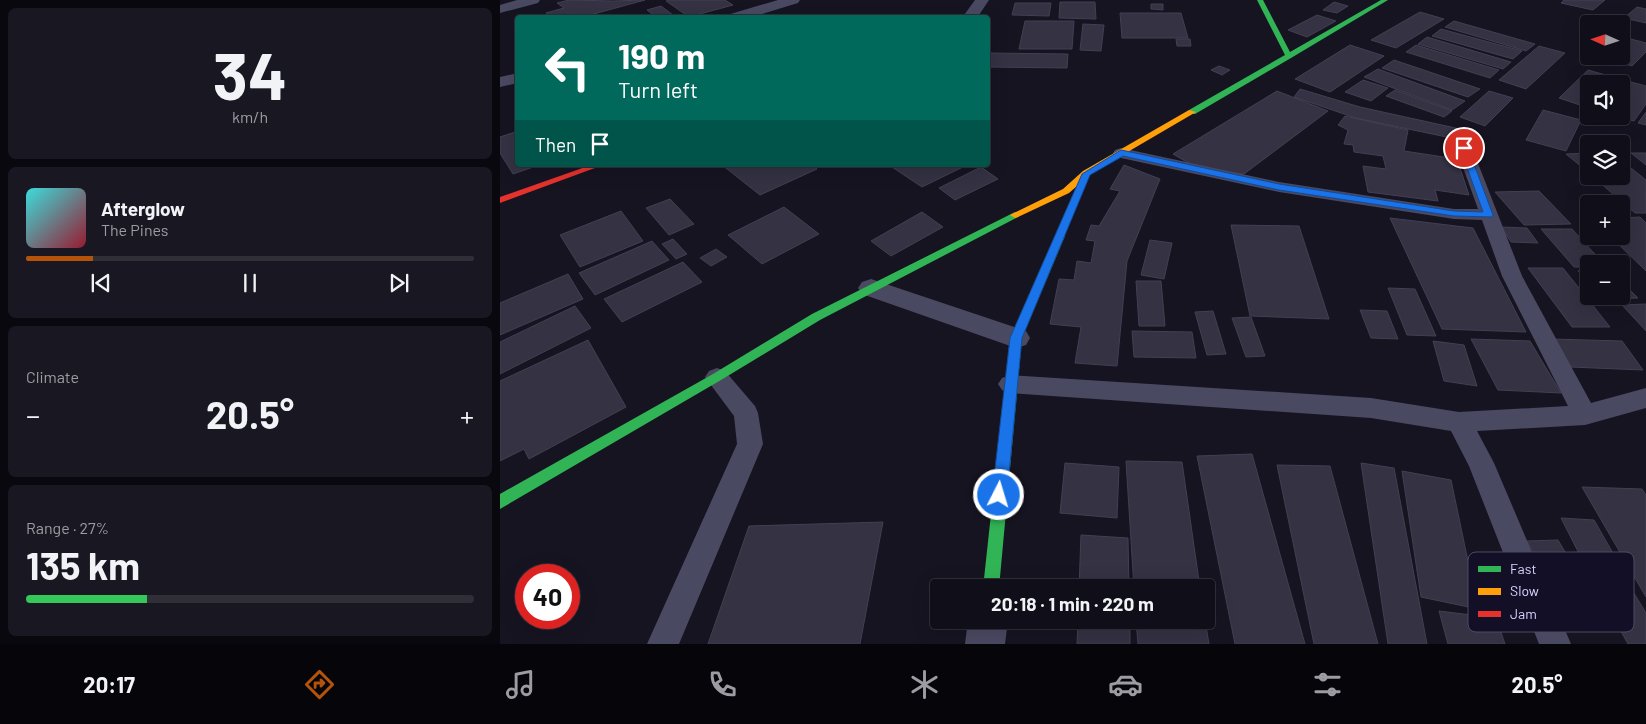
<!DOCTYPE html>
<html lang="en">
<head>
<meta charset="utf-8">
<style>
  :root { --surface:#100f19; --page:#191822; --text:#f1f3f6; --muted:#9c9ca2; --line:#302f38; --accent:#b45309 }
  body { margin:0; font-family:Barlow,sans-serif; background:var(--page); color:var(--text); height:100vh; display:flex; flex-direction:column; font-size:19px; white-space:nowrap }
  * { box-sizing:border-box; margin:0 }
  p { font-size:16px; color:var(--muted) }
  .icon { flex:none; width:28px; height:28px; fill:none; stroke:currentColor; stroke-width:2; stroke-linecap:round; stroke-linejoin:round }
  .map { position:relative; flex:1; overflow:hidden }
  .panel { display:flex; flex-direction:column; gap:8px; padding:8px; background:#09080e; width:500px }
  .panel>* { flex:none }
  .top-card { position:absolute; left:15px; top:15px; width:475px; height:152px; border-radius:5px; box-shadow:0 5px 20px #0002,0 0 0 1px var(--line); background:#00695c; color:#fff; overflow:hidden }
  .needle { width:32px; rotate:273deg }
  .tools { position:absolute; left:1080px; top:15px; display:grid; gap:10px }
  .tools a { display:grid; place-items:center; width:50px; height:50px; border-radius:5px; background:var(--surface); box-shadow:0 5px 20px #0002,0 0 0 1px var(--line); font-size:25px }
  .speed { position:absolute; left:15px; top:564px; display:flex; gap:10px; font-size:25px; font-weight:700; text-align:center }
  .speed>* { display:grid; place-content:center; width:65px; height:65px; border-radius:50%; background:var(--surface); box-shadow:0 5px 20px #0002,0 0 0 1px var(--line); line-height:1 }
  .speed .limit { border:8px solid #d22; background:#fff; color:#111 }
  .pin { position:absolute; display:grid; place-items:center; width:42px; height:42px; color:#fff; margin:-21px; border:2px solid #fff; border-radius:50%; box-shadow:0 1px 5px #0007 }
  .me { position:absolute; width:55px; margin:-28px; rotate:5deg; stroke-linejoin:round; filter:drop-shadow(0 0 4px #0008) }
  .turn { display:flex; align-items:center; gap:18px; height:105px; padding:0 20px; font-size:22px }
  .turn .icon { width:65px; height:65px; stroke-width:2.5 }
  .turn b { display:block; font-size:35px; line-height:42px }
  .then { display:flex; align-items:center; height:48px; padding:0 20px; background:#0003; gap:10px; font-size:19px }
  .big { font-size:38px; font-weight:700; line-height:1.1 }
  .panel .tile { flex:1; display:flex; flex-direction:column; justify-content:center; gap:8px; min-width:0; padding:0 18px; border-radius:8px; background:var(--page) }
  .panel .dial { align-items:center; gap:0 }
  .dial b { font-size:65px; line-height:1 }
  .song { display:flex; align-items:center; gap:15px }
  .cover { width:60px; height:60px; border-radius:8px; background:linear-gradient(135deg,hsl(180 70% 55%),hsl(350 70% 35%)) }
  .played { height:5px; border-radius:2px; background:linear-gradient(90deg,var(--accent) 15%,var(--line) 15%) }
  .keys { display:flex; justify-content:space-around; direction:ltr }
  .heat { display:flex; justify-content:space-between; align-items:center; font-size:28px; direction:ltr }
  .charge { height:8px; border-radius:4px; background:linear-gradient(90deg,#34c759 27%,var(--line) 0) }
  .trip { position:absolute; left:430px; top:579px; width:285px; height:50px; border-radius:5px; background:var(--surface); box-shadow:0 5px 20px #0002,0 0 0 1px var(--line); font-weight:700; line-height:50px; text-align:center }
  .menu { display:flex; height:80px; justify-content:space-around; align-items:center; background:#06060a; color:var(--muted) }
  .menu .icon { width:35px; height:35px }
  .menu .current { color:var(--accent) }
  .menu b { font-size:22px; color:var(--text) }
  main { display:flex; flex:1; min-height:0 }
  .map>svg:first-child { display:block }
  .building { fill:#343243; stroke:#433f54 }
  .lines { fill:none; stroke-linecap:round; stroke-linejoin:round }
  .lane { fill:#4a4962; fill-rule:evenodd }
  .street { fill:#4a4962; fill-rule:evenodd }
  .fast { fill:#30b455; fill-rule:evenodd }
  .slow { fill:#ff9f0a; fill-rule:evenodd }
  .jam { fill:#e5322d; fill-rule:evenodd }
  .route { fill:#1a73e8; stroke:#114b97 }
  .key { fill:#130f26; stroke:#4e4a67; stroke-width:1 }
  .key-label { font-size:14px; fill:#d9d4ff }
</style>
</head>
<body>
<main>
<section class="panel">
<div class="tile dial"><b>34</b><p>km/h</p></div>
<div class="tile">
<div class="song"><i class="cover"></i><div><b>Afterglow</b><p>The Pines</p></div></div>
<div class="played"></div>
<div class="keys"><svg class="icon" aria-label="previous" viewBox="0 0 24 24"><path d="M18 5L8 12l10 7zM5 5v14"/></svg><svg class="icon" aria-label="pause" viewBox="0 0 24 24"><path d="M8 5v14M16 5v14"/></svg><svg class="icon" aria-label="next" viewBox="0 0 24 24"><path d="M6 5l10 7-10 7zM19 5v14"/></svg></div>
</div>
<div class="tile"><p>Climate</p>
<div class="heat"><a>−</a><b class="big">20.5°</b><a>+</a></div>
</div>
<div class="tile"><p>Range · 27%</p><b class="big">135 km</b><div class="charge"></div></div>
</section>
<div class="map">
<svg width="1146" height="644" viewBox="0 0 1146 644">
  <rect width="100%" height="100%" fill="#161421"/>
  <path class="building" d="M69,0L113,1L145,0L79,18L75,14L52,18L46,13L64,8L57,3Z
    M170,0H225L233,5L189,17L166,1Z
    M1064,0H1105L1093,10L1061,3Z
    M560,2H595L596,19L559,18Z
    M834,2L848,6L837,13L823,10Z
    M515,3H551L549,16L512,15Z
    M651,4H663V10L651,9Z
    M161,6L177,18H157L147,10Z
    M1137,7L1146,9V23L1124,18Z
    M920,12L944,19L896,48L871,40Z
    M620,13H681L688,38H622Z
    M817,15L836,21L807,37L788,30Z
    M525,21H574L572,49H519Z
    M954,21L1035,44L1026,51L945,27Z
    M583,24L604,25L601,51L580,50Z
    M941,29L1022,51L1013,59L932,36Z
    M927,37L1011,62L1003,69L918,44Z
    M1127,38L1146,43V52L1132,66L1105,58L1107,56H1121V43Z
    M676,39H690L691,46H677Z
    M850,45L884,56L830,92L795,79Z
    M916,45L999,70L990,78L906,52Z
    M1039,46L1065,53L1026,89L999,80Z
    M488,53L568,54L567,68L488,67Z
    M894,60L980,89L968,97L882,68Z
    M719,66L730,70L722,75L711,70Z
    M878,69L965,101L952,110L864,77Z
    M1088,70L1120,79L1115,84H1089V108L1059,98Z
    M863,80L888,88L871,101L845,92Z
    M1127,81L1146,86V104L1134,121L1118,116H1121V88Z
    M800,89L860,107L960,129L956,139L856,118L794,97Z
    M895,90L952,111L944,117L886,96Z
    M777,91L828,111L744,174L697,168L673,154Z
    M989,91L1013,98L985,126L960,117Z
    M1043,110L1081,120L1066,151L1026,140Z
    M1146,112V125L1138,123Z
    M845,116L908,130L904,151L957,159L969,195L935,190L938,201L868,192L863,166L886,169L883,156L854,152L853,145L844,144L848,130L838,125Z
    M18,131V165H39L13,174L0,153V137Z
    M1089,153V173L1066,154Z
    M1131,153H1146V165Z
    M1121,160L1146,180V213H1135L1092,176H1121Z
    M222,165H312L317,169L260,195Z
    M389,165L409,166L467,165L422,187Z
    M624,165L660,179L627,261L617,366L575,363L581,327L550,324L559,279L574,280L577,261L591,263L595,241L586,240L591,225L599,226L620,191L610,189Z
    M481,167L498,179L455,200L439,188Z
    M1039,191L1071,224L1024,225L995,192Z
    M170,199L194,224L169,235L146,208Z
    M284,207L319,234L262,264L228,235Z
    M121,211L143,241L80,267L60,235Z
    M422,212L443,227L391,256L371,241Z
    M1140,217L1146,223V271L1110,236H1121V218Z
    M890,218L973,228L1026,332L942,329Z
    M731,225L799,226L829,319L750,316Z
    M1001,227L1027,228L1038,243L1011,242Z
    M1041,229H1072L1104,264H1089V267H1074Z
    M173,239L187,254L176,259L162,244Z
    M650,240L672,243L664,279L641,275Z
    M152,241L169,260L95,295L79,273Z
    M216,249L227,257L211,266L200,258Z
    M183,262L202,282L122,322L104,299Z
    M1028,268H1063L1110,327H1072Z
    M1078,271H1089V283Z
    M68,274L83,299L0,335V303Z
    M636,281H661L665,326H639Z
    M1121,281L1138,298L1104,299L1101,296H1121Z
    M888,288L915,289L936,336L907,335Z
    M1146,304V331L1122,305Z
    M75,306L91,328L0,374V342Z
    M860,310L887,311L898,339L871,338Z
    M713,311L726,354L707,355L695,312Z
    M751,317L765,356L746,357L732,318Z
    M632,331L692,332L696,358L634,357Z
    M971,339L1030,341L1061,393L998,390Z
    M1051,339L1122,341L1143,370L1070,367Z
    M88,340L126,407L29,459L24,449L0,461V381Z
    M933,341L964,345L977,386L944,381Z
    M752,454L805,644H735L697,456Z
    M626,461L682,462L700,588H634Z
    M565,463L619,467L617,518L560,513Z
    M861,463L894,468L927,644H888Z
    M777,465L830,466L878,644H814Z
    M902,471L951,480L978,609L921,597Z
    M1082,487L1142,489L1146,495V597Z
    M1061,518L1094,520L1126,576L1090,575Z
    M383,522L360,644H208L249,526Z
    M581,535L628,538L629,588H579Z
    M1058,540L1088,591L1054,592L1027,541Z
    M1095,584L1129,585L1146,613V644H1128Z
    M939,611L996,618L1005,644H948Z
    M578,620H630V644H577Z
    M636,620H705L709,644H638Z"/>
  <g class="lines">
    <path class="lane" d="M964,143L970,145L972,148L1022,276L1091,403L1146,388V408L1085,425L977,431L994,463L1071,644H1039L969,466L951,431L871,418L510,393L502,390L498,384L502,378L510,375L871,398L959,412L1068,406L1002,276L982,220L954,219L779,192L621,158L615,156L613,153L615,150L621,148L779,182L954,209H978L956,148L958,145Z
      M217,368L225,371L255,406L258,413L263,444L179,644H147L237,444L234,416L205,377L209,371Z"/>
    <path class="street" d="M17,0H40L38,3L0,13V5Z
      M278,0H300L298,3L249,18H225L227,15Z
      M475,0H489L477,18H462Z
      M18,73V83L0,87V77Z
      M371,279L526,331L530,338L526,345L516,348L362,294L358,288L362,282Z
      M468,620H508L505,644H465Z"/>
    <path class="fast" d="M757,0H763L790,52L881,0H888L791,58L695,114H689V110L785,55Z
      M515,212L520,215L518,217L320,320L221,380L0,509V494L213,374L312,314Z
      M560,233L565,236L522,338L499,588H483L510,338L555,236Z"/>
    <path class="slow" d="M689,110L696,112L590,174L563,238L560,239L555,236L577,186L569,193L518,217L515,218L510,215L563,189L583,171Z"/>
    <path class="jam" d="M91,165H103L0,203V197Z"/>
  </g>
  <path class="route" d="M964,145L968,148L993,215L992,217L954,216L779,190L623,156L590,175L522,338L507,495L504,500L499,502L494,500L492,495L510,338L582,174L621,150L779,184L954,211L983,212L960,148Z"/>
  <rect x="968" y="552" width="166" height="80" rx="8" class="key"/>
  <rect x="978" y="566" width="23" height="6" fill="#30b455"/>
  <rect x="978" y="588" width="23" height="7" fill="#ff9f0a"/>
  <rect x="978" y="611" width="23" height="6" fill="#e5322d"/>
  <g class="key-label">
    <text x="1010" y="574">Fast</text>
    <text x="1010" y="596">Slow</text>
    <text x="1010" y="619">Jam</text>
  </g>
</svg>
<div class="tools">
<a><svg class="needle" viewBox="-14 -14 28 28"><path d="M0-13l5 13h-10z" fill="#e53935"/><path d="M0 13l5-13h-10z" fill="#9c9ca2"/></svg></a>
<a><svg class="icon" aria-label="sound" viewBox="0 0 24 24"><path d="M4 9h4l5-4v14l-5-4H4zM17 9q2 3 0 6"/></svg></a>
<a><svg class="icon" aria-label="layers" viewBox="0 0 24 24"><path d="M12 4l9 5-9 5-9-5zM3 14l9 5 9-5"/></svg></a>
<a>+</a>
<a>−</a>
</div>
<div class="speed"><div class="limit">40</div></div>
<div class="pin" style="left:964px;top:148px;background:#d93025"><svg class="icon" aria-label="arrive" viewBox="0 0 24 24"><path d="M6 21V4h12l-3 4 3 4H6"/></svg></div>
<svg class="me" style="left:499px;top:495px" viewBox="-20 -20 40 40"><circle r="17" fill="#1a73e8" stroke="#fff" stroke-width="3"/><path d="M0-11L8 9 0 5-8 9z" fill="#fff"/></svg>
<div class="trip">20:18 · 1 min · 220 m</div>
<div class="top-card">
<div class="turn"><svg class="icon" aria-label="left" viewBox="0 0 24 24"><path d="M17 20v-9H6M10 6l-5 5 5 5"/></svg><div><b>190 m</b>Turn left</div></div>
<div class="then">Then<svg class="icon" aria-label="arrive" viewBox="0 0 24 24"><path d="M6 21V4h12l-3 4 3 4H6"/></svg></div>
</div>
</div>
</main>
<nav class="menu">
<b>20:17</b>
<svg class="icon current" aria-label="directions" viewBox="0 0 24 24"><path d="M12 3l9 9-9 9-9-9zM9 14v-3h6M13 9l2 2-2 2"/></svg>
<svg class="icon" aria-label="music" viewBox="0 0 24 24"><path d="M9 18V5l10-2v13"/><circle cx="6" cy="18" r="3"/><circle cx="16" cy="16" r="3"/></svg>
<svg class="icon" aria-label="phone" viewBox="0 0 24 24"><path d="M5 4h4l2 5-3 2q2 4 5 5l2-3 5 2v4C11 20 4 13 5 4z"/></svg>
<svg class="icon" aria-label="climate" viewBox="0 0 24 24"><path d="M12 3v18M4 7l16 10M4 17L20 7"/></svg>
<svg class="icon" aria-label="car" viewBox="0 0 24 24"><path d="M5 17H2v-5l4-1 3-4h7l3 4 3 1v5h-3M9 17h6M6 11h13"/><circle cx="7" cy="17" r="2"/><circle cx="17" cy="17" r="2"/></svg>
<svg class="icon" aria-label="filters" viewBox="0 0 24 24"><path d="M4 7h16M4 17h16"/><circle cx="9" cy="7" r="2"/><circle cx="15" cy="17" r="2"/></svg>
<b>20.5°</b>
</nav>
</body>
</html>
